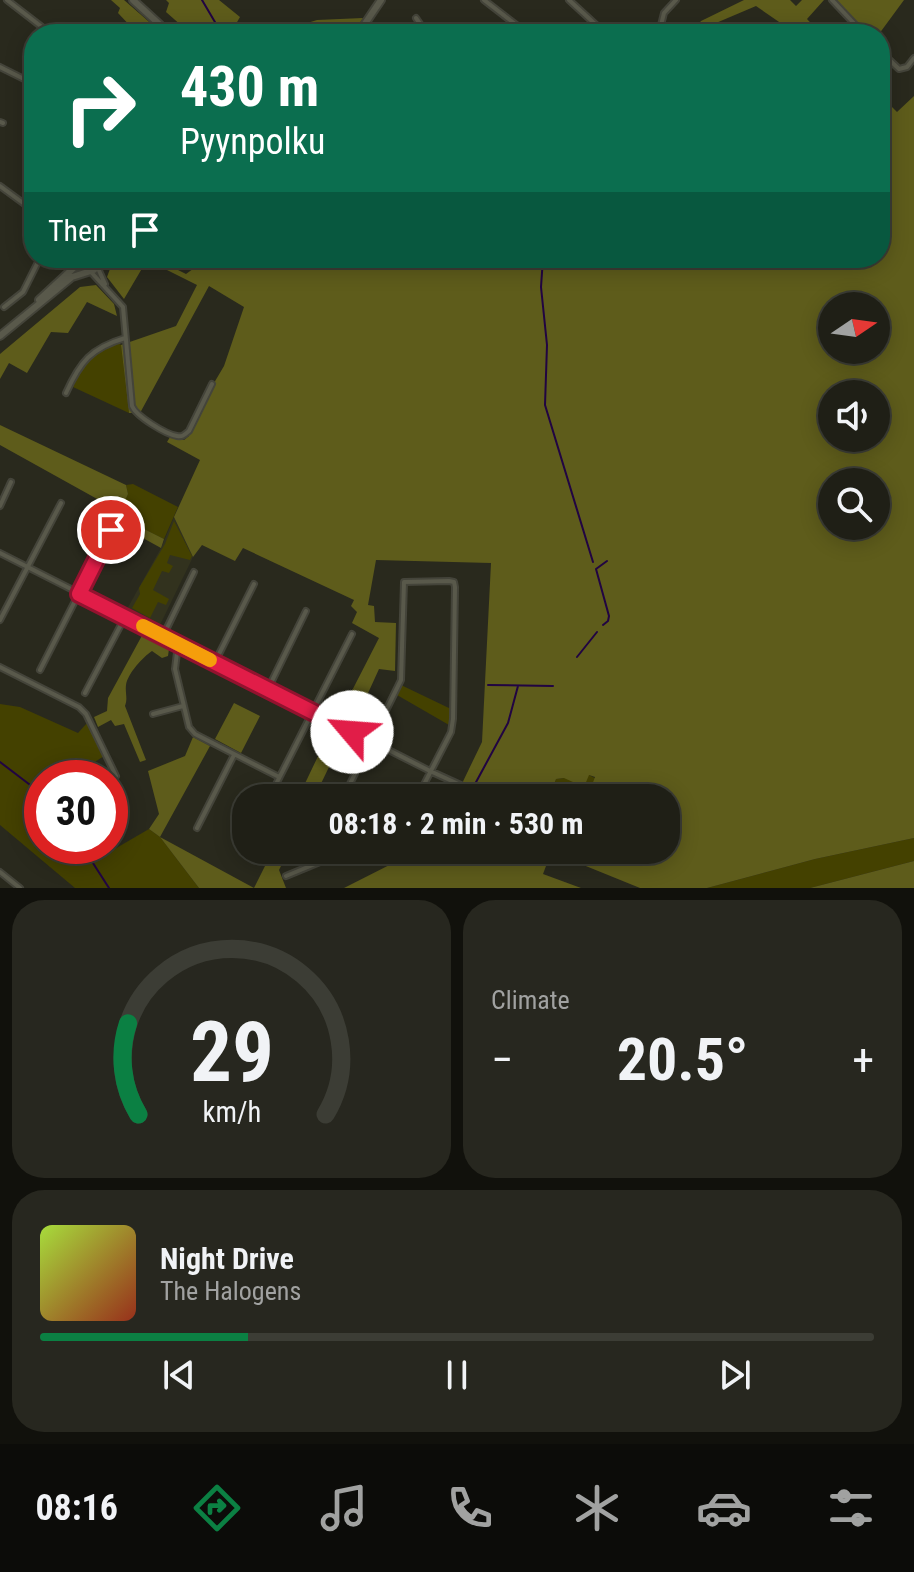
<!DOCTYPE html>
<html lang="en">
<head>
<meta charset="utf-8">
<style>
  :root { --surface:#1f1f16; --page:#27271f; --text:#f1f3f6; --muted:#a1a2a1; --line:#3c3d35; --accent:#0b8043 }
  body { margin:0; font-family:"Roboto Condensed",sans-serif; background:var(--page); color:var(--text); height:100vh; display:flex; flex-direction:column; font-size:30px; white-space:nowrap }
  * { box-sizing:border-box; margin:0 }
  p { font-size:26px; color:var(--muted) }
  .icon { flex:none; width:44px; height:44px; fill:none; stroke:currentColor; stroke-width:2; stroke-linecap:round; stroke-linejoin:round }
  .map { position:relative; height:888px; overflow:hidden }
  .drawer { display:flex; flex-direction:column; gap:12px; padding:12px; background:#11110c; flex:1 }
  .drawer>* { flex:none }
  .banner { position:absolute; left:24px; top:24px; width:866px; height:244px; border-radius:32px; box-shadow:0 4px 20px #0003,0 0 0 2px var(--line); background:#0b6e4f; color:#fff; overflow:hidden }
  .needle { width:52px; rotate:77deg }
  .controls { position:absolute; left:818px; top:292px; display:grid; gap:16px }
  .controls a { display:grid; place-items:center; width:72px; height:72px; border-radius:50%; background:var(--surface); box-shadow:0 4px 20px #0003,0 0 0 2px var(--line); font-size:40px }
  .speed { position:absolute; left:24px; top:760px; display:flex; gap:16px; font-size:40px; font-weight:700; text-align:center }
  .speed>* { display:grid; place-content:center; width:104px; height:104px; border-radius:50%; background:var(--surface); box-shadow:0 4px 20px #0003,0 0 0 2px var(--line); line-height:1 }
  .speed .limit { border:12px solid #d22; background:#fff; color:#111 }
  .pin { position:absolute; display:grid; place-items:center; width:68px; height:68px; color:#fff; margin:-34px; border:4px solid #fff; border-radius:50%; box-shadow:0 2px 8px #0007 }
  .me { position:absolute; width:88px; margin:-44px; rotate:297deg; stroke-linejoin:round; filter:drop-shadow(0 0 6px #0008) }
  .turn { display:flex; align-items:center; gap:28px; height:168px; padding:0 24px; font-size:36px }
  .turn .icon { width:104px; height:104px; stroke-width:2.5 }
  .turn b { display:block; font-size:56px; line-height:68px }
  .then { display:flex; align-items:center; height:76px; padding:0 24px; background:#0003; gap:16px; font-size:30px }
  .big { font-size:60px; font-weight:700; line-height:1.1 }
  .drawer .widget { flex:1; display:flex; flex-direction:column; justify-content:center; gap:12px; min-width:0; padding:0 28px; border-radius:32px; background:var(--page) }
  .drawer .dial { align-items:center; gap:0 }
  .dial svg { height:208px; overflow:visible; fill:none; stroke:var(--line); stroke-width:7; stroke-linecap:round; text-anchor:middle }
  .dial text { fill:var(--text); stroke:none }
  .song { display:flex; align-items:center; gap:24px }
  .cover { width:96px; height:96px; border-radius:12px; background:linear-gradient(135deg,hsl(80 70% 55%),hsl(10 70% 35%)) }
  .played { height:8px; border-radius:4px; background:linear-gradient(90deg,var(--accent) 25%,var(--line) 25%) }
  .keys { display:flex; justify-content:space-around; direction:ltr }
  .heat { display:flex; justify-content:space-between; align-items:center; font-size:44px; direction:ltr }
  .drawer .tiles { flex:1; display:grid; gap:12px; grid-template-columns:1fr 1fr }
  .widget:last-child { grid-column:span 2 }
  .trip { position:absolute; left:232px; top:784px; width:448px; height:80px; border-radius:32px; background:var(--surface); box-shadow:0 4px 20px #0003,0 0 0 2px var(--line); font-weight:700; line-height:80px; text-align:center }
  .menu { display:flex; height:128px; justify-content:space-around; align-items:center; background:#0c0c09; color:var(--muted) }
  .menu .icon { width:56px; height:56px }
  .menu .on { color:var(--accent) }
  .menu b { font-size:36px; color:var(--text) }
  .map>svg:first-child { display:block }
  .built { fill:#32321e }
  .green { fill:#444100 }
  .forest { fill:#5e5c1b; fill-rule:evenodd }
  .lines { fill:none; stroke-linecap:round; stroke-linejoin:round }
  .stream { stroke:#210442; stroke-width:2 }
  .street-casing { stroke:#44443a; stroke-width:8 }
  .secondary-casing { stroke:#44443a; stroke-width:10 }
  .street { stroke:#59594b; stroke-width:4 }
  .secondary { stroke:#59594b; stroke-width:6 }
  .route-casing { stroke:#92132f; stroke-width:20 }
  .route { stroke:#e11d48; stroke-width:14 }
  .slow { stroke:#f59e0b; stroke-width:14 }
</style>
</head>
<body>
<div class="map">
<svg width="914" height="888" viewBox="0 0 914 888">
  <rect width="100%" height="100%" fill="#29291d"/>
  <path class="built" d="M174,517L193,557L160,625L127,609L161,548Z"/>
  <path class="green" d="M117,342L121,345L129,413L73,387L86,361Z
    M133,484L178,507L164,539L117,516L128,494L126,485Z
    M174,521L192,556L190,560L170,555L167,563L173,566L169,573L162,571L153,590L169,599L166,605L158,602L150,618L132,608L140,594L139,588L165,544Z
    M401,685L451,709L449,725L397,695Z
    M0,704L20,707L78,733L87,723L104,756L81,771L80,778H42V846H100L106,854L149,829L160,837L199,888H75L0,825Z
    M589,775L614,788L611,798H549L556,779Z
    M914,838V861L810,888H707L815,859Z"/>
  <path class="forest" d="M111,0H124L163,34H133L135,31L118,13L120,8Z
    M166,0H219L240,17L233,29L237,34H191L166,12L169,3Z
    M744,0H790L796,6L802,0H824L807,19L821,34H790L782,24L756,6L716,23L704,34H691L701,21Z
    M835,0H904L879,34H868Z
    M363,18L353,34H272L317,20Z
    M880,95L897,112L914,96V838L815,859L707,888H640L571,860L572,856L557,850H666V798H611L614,788L608,786L603,793L594,792L592,785L595,777L589,775L584,787L564,778L556,779L549,798H455L482,742L491,563L376,560L368,605L374,606L375,622L396,623L395,671L379,669L354,724L339,716L379,638L352,623L357,612L351,606L354,600L243,548L235,561L202,545L193,557L174,517L200,460L167,442L170,437L184,440L189,436L185,432L224,366L244,307L209,286L140,413H129L121,345L176,326L197,285L147,260L124,299L107,277L114,258H154L186,274L208,258H880ZM832,306H876V350H832ZM832,394H876V438H832ZM832,482H876V526H832Z
    M96,285L114,304L117,316L87,302L68,333L51,332L27,373L9,363L0,379V354L80,287Z
    M0,425L126,485L128,494L118,516L164,539L161,548L112,521L117,510L0,445Z
    M145,630L163,641L169,649L168,656L162,658L152,651C143,657 128,673 126,685C125,693 128,698 125,706L146,760L140,762L124,724L115,726L111,720L98,727L94,717L107,711L108,698Z
    M234,703L260,716L241,753L215,739Z
    M332,727L345,734L314,798H298Z
    M193,737L210,746L160,837L254,888H199L160,837L149,829L159,814L148,771L185,756Z
    M273,850H289L279,870L286,888H254Z
    M419,850H552L543,874L581,888H344Z
    M914,861V888H810Z"/>
  <g class="lines">
    <path class="stream" d="M202,0L222,34
      M543,258L541,287L547,345L545,405L593,562
      M603,625L608,621L609,616L596,569L607,561
      M577,657L597,632
      M488,685L553,686
      M0,762L42,794
      M475,784L508,723L518,686
      M469,798L470,796
      M82,846L109,888
      M441,856L444,850"/>
    <g class="street-casing">
      <path id="street" d="M7,0L51,34
        M484,0L528,34
        M569,0L606,34
        M832,0L864,34
        M416,18L427,34
        M654,34L660,29L664,13L676,0
        M880,51L899,69L907,67L914,58
        M0,67L28,81
        M0,122L3,123
        M0,186L34,211
        M27,206L34,192
        M97,266L105,284
        M91,272L123,307L132,406C136,416 165,434 177,436C183,437 184,435 189,431L212,384
        M4,307L23,292L40,258
        M66,393C80,362 91,348 125,338
        M0,506L11,482
        M0,553L430,771L489,798
        M0,620L61,503
        M163,636L194,572
        M178,644L175,669L189,727L195,734L279,777
        M215,662L254,584
        M0,667L79,707L86,714L116,776
        M40,670L111,530
        M268,689L306,611
        M85,693L125,617
        M153,714L183,706
        M269,798L352,634
        M343,798L401,680L404,582L449,581L454,582L455,587L453,719L451,732L417,798
        M197,828L234,755
        M242,852L246,843
        M0,872L20,888
        M286,876L349,850"/>
    </g>
    <g class="secondary-casing">
      <path id="secondary" d="M133,0L170,34
        M358,34L381,0
        M39,300L80,262
        M0,336L72,277L94,270L99,258"/>
    </g>
    <use href="#street" class="street"/>
    <use href="#secondary" class="secondary"/>
  </g>
  <g class="lines">
    <g class="route-casing">
      <path id="route" d="M111,530L79,594L352,732"/>
    </g>
    <use href="#route" class="route"/>
    <path class="slow" d="M143,626L210,660"/>
  </g>
</svg>
<div class="controls">
<a><svg class="needle" viewBox="-14 -14 28 28"><path d="M0-13l5 13h-10z" fill="#e53935"/><path d="M0 13l5-13h-10z" fill="#a1a2a1"/></svg></a>
<a><svg class="icon" aria-label="sound" viewBox="0 0 24 24"><path d="M4 9h4l5-4v14l-5-4H4zM17 9q2 3 0 6"/></svg></a>
<a><svg class="icon" aria-label="search" viewBox="0 0 24 24"><circle cx="10" cy="10" r="6"/><path d="M15 15l6 6"/></svg></a>
</div>
<div class="speed"><div class="limit">30</div></div>
<div class="pin" style="left:111px;top:530px;background:#d93025"><svg class="icon" aria-label="arrive" viewBox="0 0 24 24"><path d="M6 21V4h12l-3 4 3 4H6"/></svg></div>
<svg class="me" style="left:352px;top:732px" viewBox="-20 -20 40 40"><circle r="19" fill="#fff"/><path d="M0-13L10 11 0 6-10 11z" fill="#e11d48"/></svg>
<div class="trip">08:18 · 2 min · 530 m</div>
<div class="banner">
<div class="turn"><svg class="icon" aria-label="right" viewBox="0 0 24 24"><path d="M7 20v-9h11M14 6l5 5-5 5"/></svg><div><b>430 m</b>Pyynpolku</div></div>
<div class="then">Then<svg class="icon" aria-label="arrive" viewBox="0 0 24 24"><path d="M6 21V4h12l-3 4 3 4H6"/></svg></div>
</div>
</div>
<section class="drawer">
<div class="tiles">
<div class="widget dial"><svg viewBox="0 0 100 80">
<path d="M14 69A42 42 0 1 1 86 69"/>
<path d="M14 69A42 42 0 0 1 10 34" stroke="#0b8043"/>
<text x="50" y="56" font-size="32" font-weight="700">29</text>
<text x="50" y="72" font-size="11">km/h</text>
</svg></div>
<div class="widget"><p>Climate</p>
<div class="heat"><a>−</a><b class="big">20.5°</b><a>+</a></div>
</div>
<div class="widget">
<div class="song"><i class="cover"></i><div><b>Night Drive</b><p>The Halogens</p></div></div>
<div class="played"></div>
<div class="keys"><svg class="icon" aria-label="previous" viewBox="0 0 24 24"><path d="M18 5L8 12l10 7zM5 5v14"/></svg><svg class="icon" aria-label="pause" viewBox="0 0 24 24"><path d="M8 5v14M16 5v14"/></svg><svg class="icon" aria-label="next" viewBox="0 0 24 24"><path d="M6 5l10 7-10 7zM19 5v14"/></svg></div>
</div>
</div>
</section>
<nav class="menu">
<b>08:16</b>
<svg class="icon on" aria-label="directions" viewBox="0 0 24 24"><path d="M12 3l9 9-9 9-9-9zM9 14v-3h6M13 9l2 2-2 2"/></svg>
<svg class="icon" aria-label="music" viewBox="0 0 24 24"><path d="M9 18V5l10-2v13"/><circle cx="6" cy="18" r="3"/><circle cx="16" cy="16" r="3"/></svg>
<svg class="icon" aria-label="phone" viewBox="0 0 24 24"><path d="M5 4h4l2 5-3 2q2 4 5 5l2-3 5 2v4C11 20 4 13 5 4z"/></svg>
<svg class="icon" aria-label="climate" viewBox="0 0 24 24"><path d="M12 3v18M4 7l16 10M4 17L20 7"/></svg>
<svg class="icon" aria-label="car" viewBox="0 0 24 24"><path d="M5 17H2v-5l4-1 3-4h7l3 4 3 1v5h-3M9 17h6M6 11h13"/><circle cx="7" cy="17" r="2"/><circle cx="17" cy="17" r="2"/></svg>
<svg class="icon" aria-label="filters" viewBox="0 0 24 24"><path d="M4 7h16M4 17h16"/><circle cx="9" cy="7" r="2"/><circle cx="15" cy="17" r="2"/></svg>
</nav>
</body>
</html>
